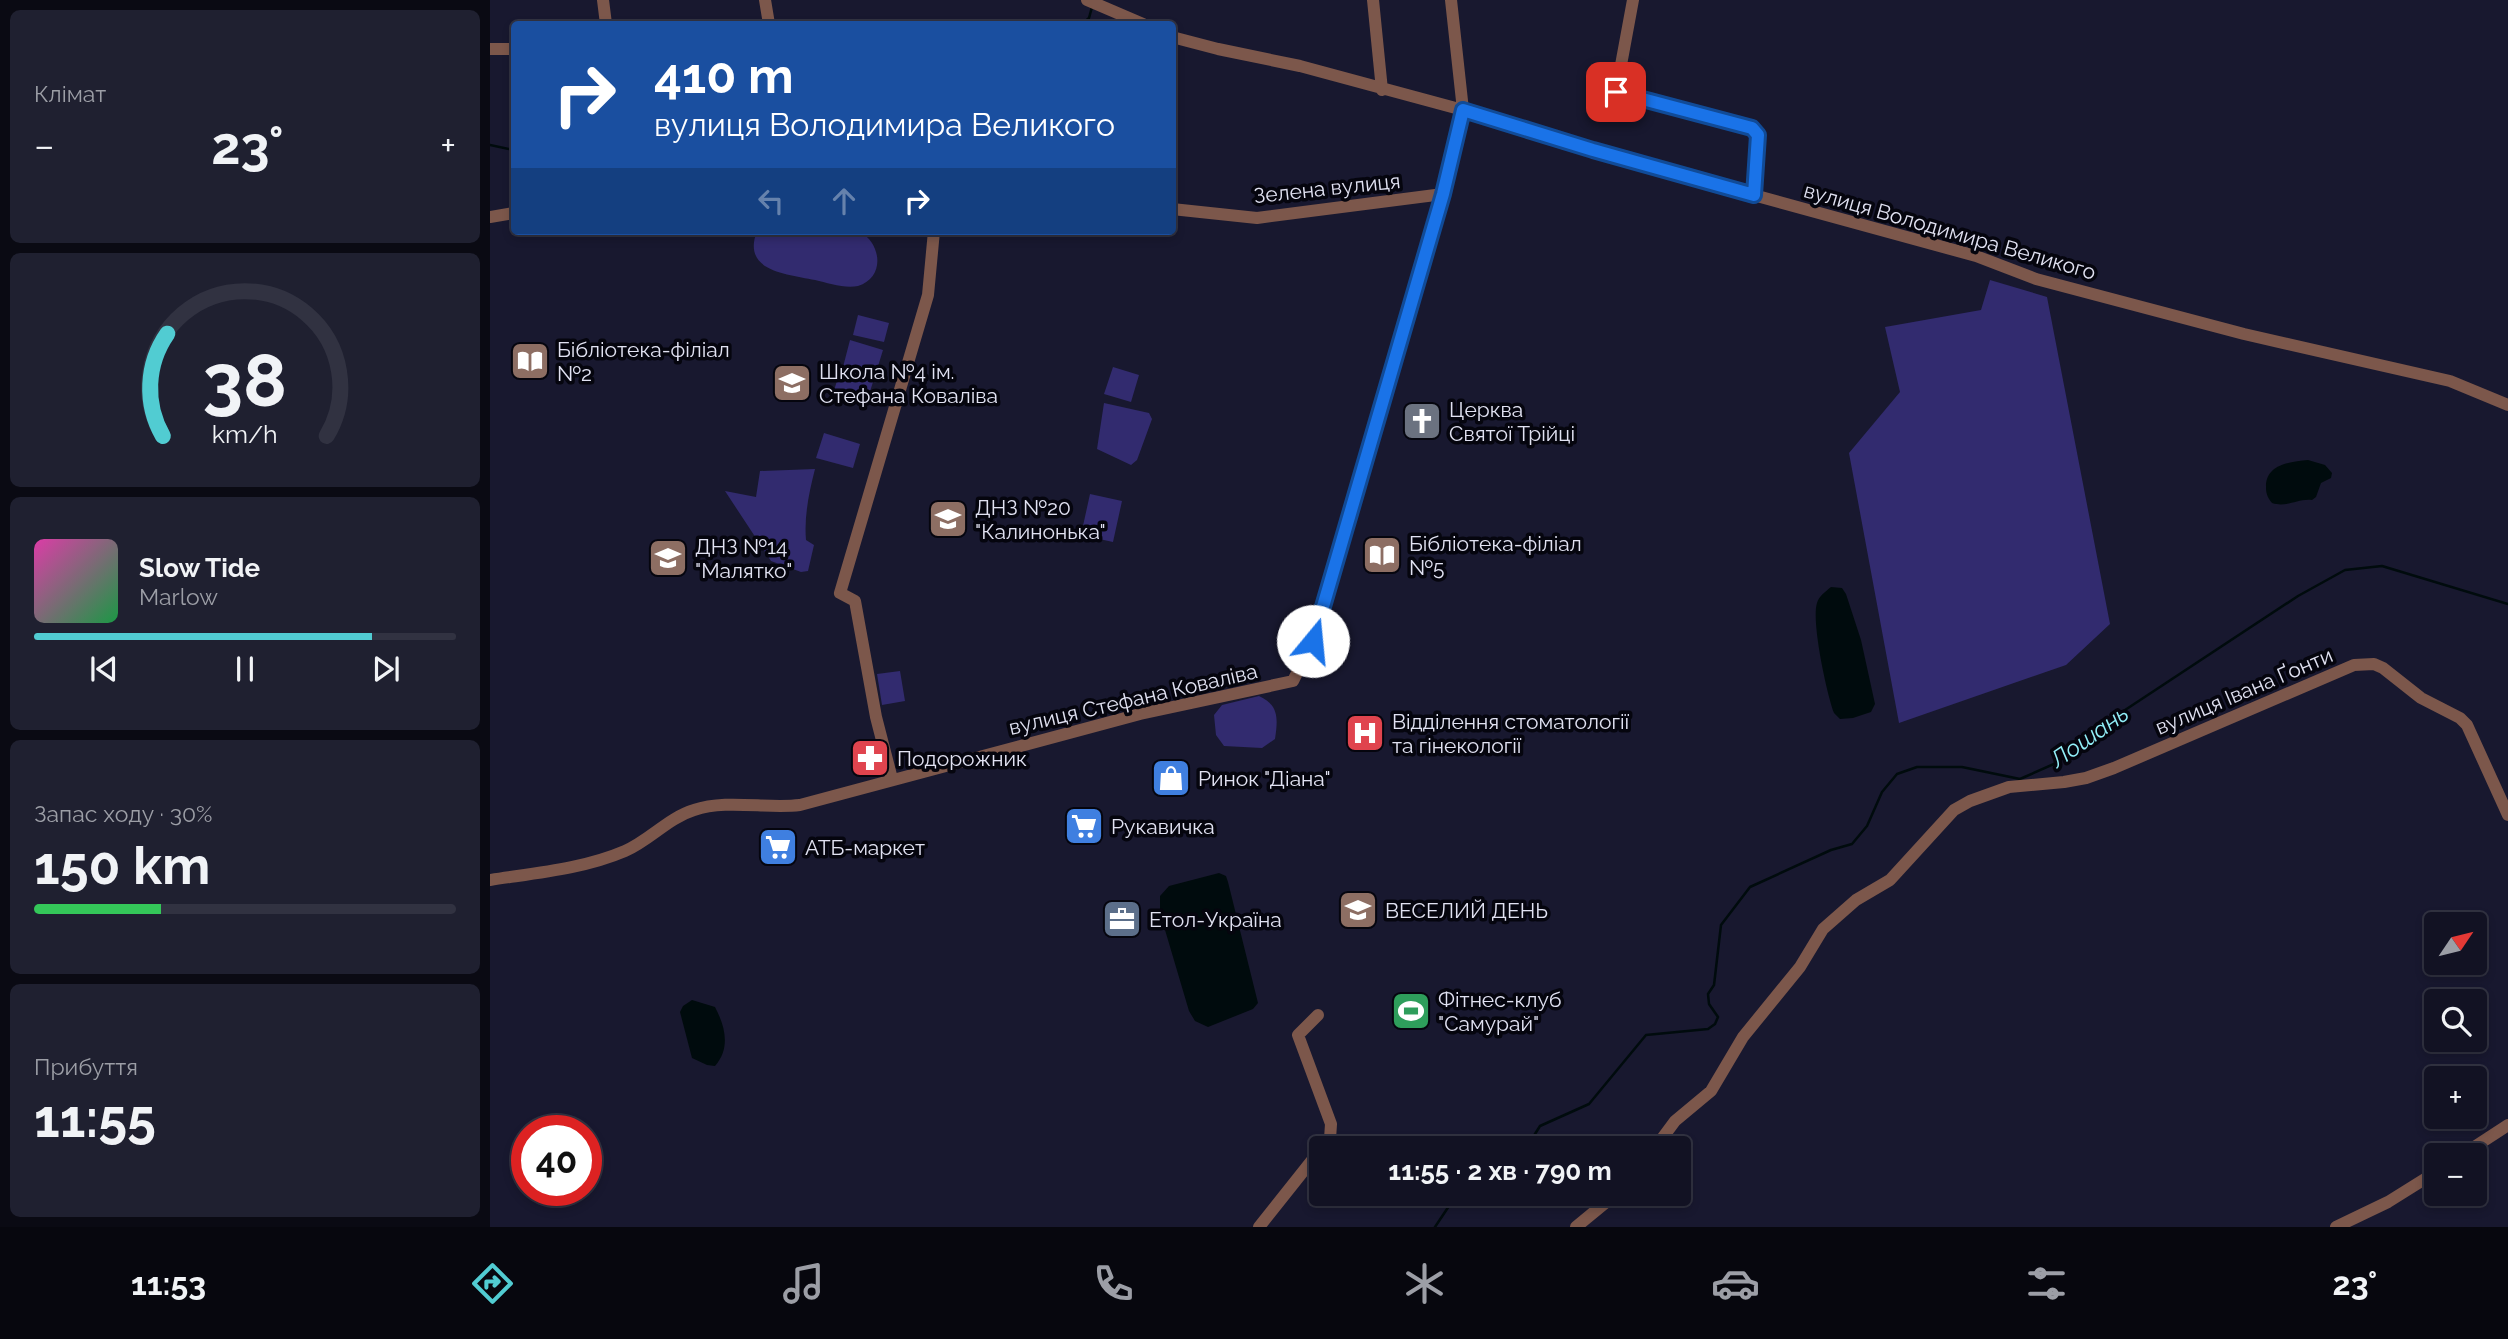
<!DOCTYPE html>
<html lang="uk">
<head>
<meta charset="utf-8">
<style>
  :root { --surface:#121223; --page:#1f2030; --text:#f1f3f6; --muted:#9c9ea6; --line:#313241; --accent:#51ccd2 }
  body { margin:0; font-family:Raleway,sans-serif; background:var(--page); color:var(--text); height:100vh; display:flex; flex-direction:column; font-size:26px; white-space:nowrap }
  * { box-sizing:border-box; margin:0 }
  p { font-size:23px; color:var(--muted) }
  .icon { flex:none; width:38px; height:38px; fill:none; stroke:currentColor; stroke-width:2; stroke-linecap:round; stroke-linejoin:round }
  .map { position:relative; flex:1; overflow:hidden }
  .details { display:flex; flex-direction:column; gap:10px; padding:10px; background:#0a0a13; width:490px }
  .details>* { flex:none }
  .guide { position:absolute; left:21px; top:21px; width:665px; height:214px; border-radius:7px; box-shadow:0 4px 10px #0003,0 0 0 2px var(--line); background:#1a4fa0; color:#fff; overflow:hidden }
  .needle { width:46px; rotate:55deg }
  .tools { position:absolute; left:1934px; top:912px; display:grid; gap:14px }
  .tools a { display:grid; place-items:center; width:63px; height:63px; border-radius:7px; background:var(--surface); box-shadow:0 4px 10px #0003,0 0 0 2px var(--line); font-size:35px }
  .speed { position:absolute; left:21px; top:1115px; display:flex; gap:14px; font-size:35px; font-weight:700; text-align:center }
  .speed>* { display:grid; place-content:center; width:91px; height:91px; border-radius:50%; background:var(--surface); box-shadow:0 4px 10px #0003,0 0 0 2px var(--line); line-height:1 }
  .speed .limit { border:10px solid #d22; background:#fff; color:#111 }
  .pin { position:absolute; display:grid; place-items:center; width:60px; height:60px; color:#fff; margin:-30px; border-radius:14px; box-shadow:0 4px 10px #0006 }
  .me { position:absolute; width:77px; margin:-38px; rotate:17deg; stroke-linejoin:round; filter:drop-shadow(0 0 5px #0008) }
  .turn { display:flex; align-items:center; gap:24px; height:147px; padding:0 28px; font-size:32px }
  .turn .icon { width:91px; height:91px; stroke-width:2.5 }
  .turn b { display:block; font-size:49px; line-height:60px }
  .lanes { display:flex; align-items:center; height:66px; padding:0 28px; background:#0003; justify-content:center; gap:35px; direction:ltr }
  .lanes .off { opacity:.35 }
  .big { font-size:52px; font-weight:700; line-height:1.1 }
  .details .card { flex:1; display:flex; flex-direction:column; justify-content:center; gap:10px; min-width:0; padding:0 24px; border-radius:10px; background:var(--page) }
  .details .dial { align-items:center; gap:0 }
  .dial svg { height:182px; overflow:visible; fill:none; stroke:var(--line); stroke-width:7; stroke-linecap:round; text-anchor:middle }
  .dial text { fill:var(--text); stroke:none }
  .song { display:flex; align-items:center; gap:21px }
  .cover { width:84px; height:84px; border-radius:10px; background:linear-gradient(135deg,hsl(320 70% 55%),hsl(140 70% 35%)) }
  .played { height:7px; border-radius:4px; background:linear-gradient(90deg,var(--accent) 80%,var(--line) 80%) }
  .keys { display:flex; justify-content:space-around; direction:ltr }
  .heat { display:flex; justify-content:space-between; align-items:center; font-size:38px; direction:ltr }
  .charge { height:10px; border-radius:5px; background:linear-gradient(90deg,#34c759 30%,var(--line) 0) }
  .trip { position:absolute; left:819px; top:1136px; width:382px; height:70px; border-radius:7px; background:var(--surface); box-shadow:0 4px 10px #0003,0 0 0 2px var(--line); font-weight:700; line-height:70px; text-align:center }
  .dock { display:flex; height:112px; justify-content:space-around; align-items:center; background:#07070e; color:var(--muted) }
  .dock .icon { width:49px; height:49px }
  .dock .current { color:var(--accent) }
  .dock b { font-size:32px; color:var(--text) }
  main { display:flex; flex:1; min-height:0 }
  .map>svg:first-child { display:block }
  .green { fill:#322b6f }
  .water { fill:#000b0d }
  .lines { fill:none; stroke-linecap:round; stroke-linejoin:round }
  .stream { stroke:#000b0d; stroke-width:2.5 }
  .minor { stroke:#7c574b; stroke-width:12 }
  .route-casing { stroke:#114b97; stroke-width:18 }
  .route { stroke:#1a73e8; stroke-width:12 }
  .labels { text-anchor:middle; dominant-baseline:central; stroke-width:7; stroke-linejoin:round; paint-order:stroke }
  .street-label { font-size:21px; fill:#e1e2f2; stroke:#05050e }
  .poi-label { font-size:21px; fill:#e1e2f2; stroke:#05050e; text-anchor:start }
  .water-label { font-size:23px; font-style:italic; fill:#92f0f9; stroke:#05050e }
</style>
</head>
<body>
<main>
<section class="details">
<div class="card"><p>Клімат</p>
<div class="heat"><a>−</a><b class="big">23°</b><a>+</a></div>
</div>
<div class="card dial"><svg viewBox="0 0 100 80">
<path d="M14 69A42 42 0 1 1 86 69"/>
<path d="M14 69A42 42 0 0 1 16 24" stroke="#51ccd2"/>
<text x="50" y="56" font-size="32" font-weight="700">38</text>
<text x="50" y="72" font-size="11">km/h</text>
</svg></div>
<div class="card">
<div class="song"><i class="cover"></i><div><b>Slow Tide</b><p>Marlow</p></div></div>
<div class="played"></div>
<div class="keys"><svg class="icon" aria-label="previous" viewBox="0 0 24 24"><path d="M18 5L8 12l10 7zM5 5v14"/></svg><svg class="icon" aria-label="pause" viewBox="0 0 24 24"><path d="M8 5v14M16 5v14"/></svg><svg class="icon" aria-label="next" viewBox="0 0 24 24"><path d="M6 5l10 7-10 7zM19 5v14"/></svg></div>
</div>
<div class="card"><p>Запас ходу · 30%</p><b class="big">150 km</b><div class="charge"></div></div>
<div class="card"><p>Прибуття</p><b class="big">11:55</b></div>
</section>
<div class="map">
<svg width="2018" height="1227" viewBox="0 0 2018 1227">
  <rect width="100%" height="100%" fill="#18182f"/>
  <path class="green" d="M267,231L370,232C392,244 395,278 368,286C355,289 338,283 325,280C298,274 251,272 267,231Z
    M1500,280L1557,297L1620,624L1576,665L1409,723L1359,453L1410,392L1395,327L1491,310Z
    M368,315L399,323L394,342L363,335Z
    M360,340L393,350L385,376L353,367Z
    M623,367L649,375L641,402L614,394Z
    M350,371L383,382L375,407L342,397Z
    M614,403L659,413L662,419L647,460L641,465L607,449Z
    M334,433L370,444L363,468L326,458Z
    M325,469C319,493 314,516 316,540L324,545L318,571L311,572L281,561L235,491L266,497L270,471Z
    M600,494L632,501L623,542L591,535Z
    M410,671L415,701L392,705L387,674Z
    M769,696C789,705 788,719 785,739L772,748L734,746L726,735L724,715L732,705Z"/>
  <path class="water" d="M1818,460L1835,465L1842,473L1841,478L1831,483L1826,497L1822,500C1808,498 1797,508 1782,503C1778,498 1776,494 1776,488C1775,464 1800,462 1818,460Z
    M1341,587L1352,588L1356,594L1371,640L1385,704L1381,712L1363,718L1350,719L1344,713C1337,695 1321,621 1327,603C1329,596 1335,592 1341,587Z
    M729,873L736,876L738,882L768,1003L763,1009L718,1027L705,1021L699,1011L670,913V896L679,886Z
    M202,1000L225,1007C235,1026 241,1048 225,1066L217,1065L202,1058L190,1012L193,1006Z"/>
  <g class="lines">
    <path class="stream" d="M592,24L599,18L602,7
      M0,145L24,150
      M1015,1148L1020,1144L1031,1145L1040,1142L1050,1126L1099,1104L1156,1035L1218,1029L1225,1024L1228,1017L1219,1004L1218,994L1224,985L1231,925L1260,887L1341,850L1362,844L1377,826L1392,792L1407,774L1427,767H1472L1530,779L1566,763L1629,714L1808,596L1855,570L1892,566L2018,604
      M945,1227L967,1194"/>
    <path class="minor" d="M113,0L116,24
      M275,0L279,24
      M597,0L653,24
      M883,0L892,90
      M1143,0L1126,92L1267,131L1268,135L1264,195
      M682,37L728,49L810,66L973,110L1103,151L1486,256L1546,279L1754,334L1960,381L2018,405
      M0,49H24
      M682,209L767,218L953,194
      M0,217L24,213
      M402,779L386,717L365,601L350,593L438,295L444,231
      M0,880C45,873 93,869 135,851C160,840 178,818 204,810C237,799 276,809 310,805L650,714L803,681L823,641L839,589L953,194L973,110L961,0
      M828,1015L808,1035L841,1124L840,1139L832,1148
      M1165,1148L1185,1121L1221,1091L1253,1037L1310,967L1333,929L1366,900L1400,880L1464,810L1480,801L1519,787L1574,782L1596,778L1624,768L1864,665L1884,664L1893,668L1931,698L1970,718L1977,725L2018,815
      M1972,1155L2018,1125
      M769,1227L831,1149
      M1086,1227L1126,1194
      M1846,1227L1898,1202L1946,1172"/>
  </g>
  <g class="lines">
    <g class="route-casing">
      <path id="route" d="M823,641L953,194L973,110L1103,150L1264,195L1268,135L1262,128L1126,92"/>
    </g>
    <use href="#route" class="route"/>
  </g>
  <defs>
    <g id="library-square" transform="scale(2.0125)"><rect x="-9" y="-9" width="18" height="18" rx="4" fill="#8d6e63" stroke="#05050e"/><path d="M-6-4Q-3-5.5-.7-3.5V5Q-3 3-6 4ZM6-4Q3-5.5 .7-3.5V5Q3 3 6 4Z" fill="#fff"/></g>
    <g id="school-square" transform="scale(2.0125)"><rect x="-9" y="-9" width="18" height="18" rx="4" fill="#8d6e63" stroke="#05050e"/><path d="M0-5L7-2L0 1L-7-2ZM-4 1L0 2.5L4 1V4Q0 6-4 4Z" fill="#fff"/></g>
    <g id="church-square" transform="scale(2.0125)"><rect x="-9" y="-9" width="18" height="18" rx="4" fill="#6b7280" stroke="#05050e"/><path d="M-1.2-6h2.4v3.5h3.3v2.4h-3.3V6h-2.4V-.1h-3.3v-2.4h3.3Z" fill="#fff"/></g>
    <g id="hospital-square" transform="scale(2.0125)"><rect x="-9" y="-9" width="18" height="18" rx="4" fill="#e0444e" stroke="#05050e"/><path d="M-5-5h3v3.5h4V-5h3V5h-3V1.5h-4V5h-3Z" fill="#fff"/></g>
    <g id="pharmacy-square" transform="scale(2.0125)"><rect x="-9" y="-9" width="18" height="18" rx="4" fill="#e0444e" stroke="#05050e"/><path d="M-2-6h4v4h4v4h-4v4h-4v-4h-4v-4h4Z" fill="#fff"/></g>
    <g id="shop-square" transform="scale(2.0125)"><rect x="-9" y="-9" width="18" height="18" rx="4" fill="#3f7fe0" stroke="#05050e"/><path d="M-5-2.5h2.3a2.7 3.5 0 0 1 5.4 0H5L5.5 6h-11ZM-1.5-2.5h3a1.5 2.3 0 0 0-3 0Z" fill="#fff"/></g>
    <g id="supermarket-square" transform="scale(2.0125)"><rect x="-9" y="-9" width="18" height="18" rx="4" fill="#3f7fe0" stroke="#05050e"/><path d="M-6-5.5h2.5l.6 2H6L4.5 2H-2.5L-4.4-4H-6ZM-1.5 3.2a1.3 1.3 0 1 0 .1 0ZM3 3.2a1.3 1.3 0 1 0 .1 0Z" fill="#fff"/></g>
    <g id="office-square" transform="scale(2.0125)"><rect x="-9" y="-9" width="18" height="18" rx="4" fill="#5c6f8a" stroke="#05050e"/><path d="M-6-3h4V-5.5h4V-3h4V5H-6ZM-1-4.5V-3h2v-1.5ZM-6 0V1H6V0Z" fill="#fff"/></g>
    <g id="stadium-square" transform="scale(2.0125)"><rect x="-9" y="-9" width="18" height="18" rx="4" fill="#2e9e5b" stroke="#05050e"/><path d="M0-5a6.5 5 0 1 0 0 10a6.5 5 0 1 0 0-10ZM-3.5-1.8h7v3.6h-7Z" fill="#fff"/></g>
  </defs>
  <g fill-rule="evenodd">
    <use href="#library-square" x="40" y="361"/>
    <use href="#school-square" x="302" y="383"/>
    <use href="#church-square" x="932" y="421"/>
    <use href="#school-square" x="458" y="519"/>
    <use href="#library-square" x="892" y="555"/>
    <use href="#school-square" x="178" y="558"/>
    <use href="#hospital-square" x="875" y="733"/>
    <use href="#pharmacy-square" x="380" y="758"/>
    <use href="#shop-square" x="681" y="778"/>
    <use href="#supermarket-square" x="594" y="826"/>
    <use href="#supermarket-square" x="288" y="847"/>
    <use href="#school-square" x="868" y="910"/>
    <use href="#office-square" x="632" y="919"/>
    <use href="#stadium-square" x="921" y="1011"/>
  </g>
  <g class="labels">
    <g class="street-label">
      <text transform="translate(837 188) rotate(-6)">Зелена вулиця</text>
      <text transform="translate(1460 231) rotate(16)">вулиця Володимира Великого</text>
      <text transform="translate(1754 691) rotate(-23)">вулиця Івана Ґонти</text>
      <text transform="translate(643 699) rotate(-13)">вулиця Стефана Коваліва</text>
    </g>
    <g class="poi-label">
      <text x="67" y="349">Бібліотека-філіал<tspan x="67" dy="24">№2</tspan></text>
      <text x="329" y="371">Школа №4 ім.<tspan x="329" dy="24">Стефана Коваліва</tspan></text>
      <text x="959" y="409">Церква<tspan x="959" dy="24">Святої Трійці</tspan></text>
      <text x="485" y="507">ДНЗ №20<tspan x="485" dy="24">"Калинонька"</tspan></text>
      <text x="919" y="543">Бібліотека-філіал<tspan x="919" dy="24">№5</tspan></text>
      <text x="205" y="546">ДНЗ №14<tspan x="205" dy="24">"Малятко"</tspan></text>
      <text x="902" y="721">Відділення стоматології<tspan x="902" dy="24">та гінекології</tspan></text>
      <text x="407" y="758">Подорожник</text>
      <text x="708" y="778">Ринок "Діана"</text>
      <text x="621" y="826">Рукавичка</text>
      <text x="315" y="847">АТБ-маркет</text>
      <text x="895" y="910">ВЕСЕЛИЙ ДЕНЬ</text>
      <text x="659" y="919">Етол-Україна</text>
      <text x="948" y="999">Фітнес-клуб<tspan x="948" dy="24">"Самурай"</tspan></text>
    </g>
    <g class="water-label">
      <text transform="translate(1599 736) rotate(-35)">Лошань</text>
    </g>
  </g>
</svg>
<div class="tools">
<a><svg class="needle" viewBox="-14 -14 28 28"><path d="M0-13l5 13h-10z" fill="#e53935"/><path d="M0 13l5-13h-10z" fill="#9c9ea6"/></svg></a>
<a><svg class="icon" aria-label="search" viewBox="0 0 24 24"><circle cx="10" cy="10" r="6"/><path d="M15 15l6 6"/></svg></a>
<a>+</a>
<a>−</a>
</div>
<div class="speed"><div class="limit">40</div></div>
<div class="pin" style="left:1126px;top:92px;background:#d93025"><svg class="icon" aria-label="arrive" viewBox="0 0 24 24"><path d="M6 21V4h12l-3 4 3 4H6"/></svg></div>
<svg class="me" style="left:823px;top:641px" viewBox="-20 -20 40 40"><circle r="19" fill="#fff"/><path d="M0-13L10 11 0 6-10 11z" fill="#1a73e8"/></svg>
<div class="trip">11:55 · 2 хв · 790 m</div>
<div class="guide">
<div class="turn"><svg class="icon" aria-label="right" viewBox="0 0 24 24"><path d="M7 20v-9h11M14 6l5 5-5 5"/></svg><div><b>410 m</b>вулиця Володимира Великого</div></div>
<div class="lanes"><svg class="icon off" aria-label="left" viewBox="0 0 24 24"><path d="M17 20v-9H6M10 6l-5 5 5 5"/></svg><svg class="icon off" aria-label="ahead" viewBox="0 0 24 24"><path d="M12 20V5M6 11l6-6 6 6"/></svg><svg class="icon" aria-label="right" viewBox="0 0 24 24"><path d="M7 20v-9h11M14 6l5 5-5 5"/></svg></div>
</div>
</div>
</main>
<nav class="dock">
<b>11:53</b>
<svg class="icon current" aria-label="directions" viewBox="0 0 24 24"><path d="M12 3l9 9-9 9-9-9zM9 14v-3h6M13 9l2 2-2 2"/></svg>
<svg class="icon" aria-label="music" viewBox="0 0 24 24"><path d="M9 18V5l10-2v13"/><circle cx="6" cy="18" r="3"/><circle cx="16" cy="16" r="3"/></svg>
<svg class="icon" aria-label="phone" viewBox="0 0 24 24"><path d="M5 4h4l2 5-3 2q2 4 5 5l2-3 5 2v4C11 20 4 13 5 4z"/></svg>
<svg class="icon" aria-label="climate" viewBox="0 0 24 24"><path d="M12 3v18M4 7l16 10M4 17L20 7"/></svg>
<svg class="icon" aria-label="car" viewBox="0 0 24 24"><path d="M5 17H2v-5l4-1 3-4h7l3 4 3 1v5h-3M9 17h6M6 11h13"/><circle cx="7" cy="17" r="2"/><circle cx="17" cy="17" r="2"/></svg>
<svg class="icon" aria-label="filters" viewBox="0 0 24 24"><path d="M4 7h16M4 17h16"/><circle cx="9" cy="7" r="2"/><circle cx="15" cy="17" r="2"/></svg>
<b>23°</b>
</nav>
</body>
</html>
